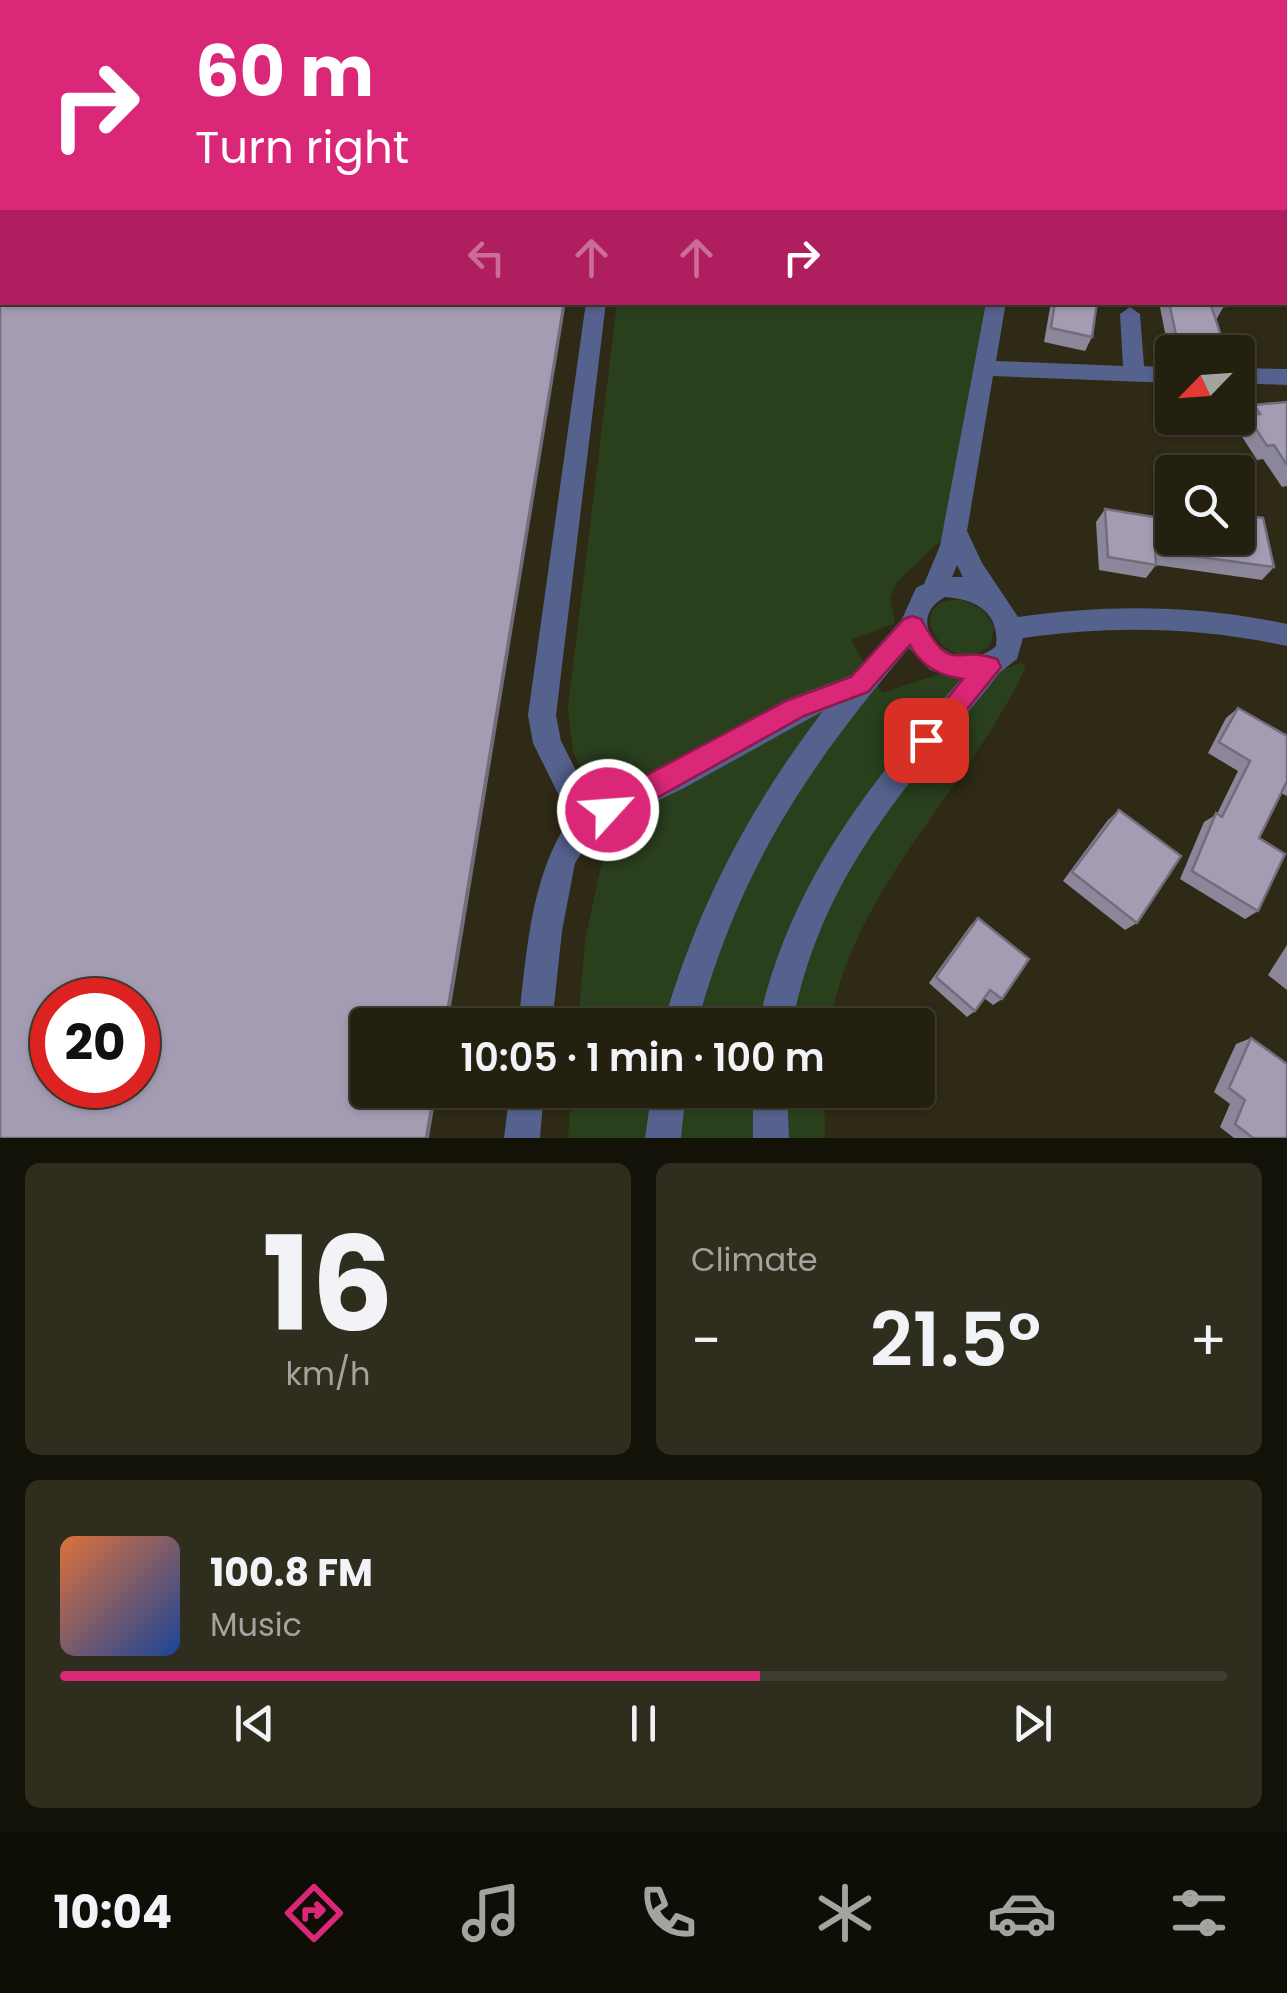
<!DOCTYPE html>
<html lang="en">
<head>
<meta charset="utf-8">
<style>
  :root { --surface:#232010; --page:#2f2d1e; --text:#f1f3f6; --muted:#a3a39f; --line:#403e30; --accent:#db2777 }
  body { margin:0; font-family:Poppins,sans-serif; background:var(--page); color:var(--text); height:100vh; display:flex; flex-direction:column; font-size:38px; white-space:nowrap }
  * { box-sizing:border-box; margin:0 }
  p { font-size:32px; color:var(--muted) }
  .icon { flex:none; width:55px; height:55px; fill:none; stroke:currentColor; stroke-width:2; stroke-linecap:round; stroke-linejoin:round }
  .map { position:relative; height:1138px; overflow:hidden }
  .panel { display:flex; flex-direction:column; gap:25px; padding:25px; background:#131209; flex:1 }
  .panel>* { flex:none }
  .hud { position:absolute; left:0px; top:0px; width:1288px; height:305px; box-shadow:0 2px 8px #0004,0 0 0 2px var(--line); background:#db2777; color:#fff; overflow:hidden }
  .needle { width:65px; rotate:245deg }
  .fabs { position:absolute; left:1155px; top:335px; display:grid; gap:20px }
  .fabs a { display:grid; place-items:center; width:100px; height:100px; border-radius:10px; background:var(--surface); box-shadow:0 2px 8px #0004,0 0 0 2px var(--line); font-size:50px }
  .speed { position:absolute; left:30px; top:978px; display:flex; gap:20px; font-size:50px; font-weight:700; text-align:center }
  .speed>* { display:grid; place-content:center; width:130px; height:130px; border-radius:50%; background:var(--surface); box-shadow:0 2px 8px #0004,0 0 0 2px var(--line); line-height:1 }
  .speed .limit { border:15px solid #d22; background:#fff; color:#111 }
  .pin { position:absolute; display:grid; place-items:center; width:85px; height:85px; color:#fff; margin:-42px; border-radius:20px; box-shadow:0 5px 15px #0006 }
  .me { position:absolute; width:110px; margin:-55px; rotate:64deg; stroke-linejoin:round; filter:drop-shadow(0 0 8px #0008) }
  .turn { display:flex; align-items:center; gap:35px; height:210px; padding:0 30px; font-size:45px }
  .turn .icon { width:130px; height:130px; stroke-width:2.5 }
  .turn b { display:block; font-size:70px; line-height:85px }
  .lanes { display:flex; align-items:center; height:95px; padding:0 30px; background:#0003; justify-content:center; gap:50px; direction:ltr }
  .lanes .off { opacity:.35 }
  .big { font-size:75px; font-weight:600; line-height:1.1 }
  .panel .tile { flex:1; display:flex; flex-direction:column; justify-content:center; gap:15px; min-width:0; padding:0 35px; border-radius:15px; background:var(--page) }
  .panel .dial { align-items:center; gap:0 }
  .dial b { font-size:130px; line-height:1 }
  .song { display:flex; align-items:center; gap:30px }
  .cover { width:120px; height:120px; border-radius:15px; background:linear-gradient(135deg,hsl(20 70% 55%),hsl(220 70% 35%)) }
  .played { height:10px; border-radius:5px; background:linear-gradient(90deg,var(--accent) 60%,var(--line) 60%) }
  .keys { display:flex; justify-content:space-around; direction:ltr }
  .heat { display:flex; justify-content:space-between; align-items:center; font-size:55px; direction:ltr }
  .panel .tiles { flex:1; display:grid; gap:25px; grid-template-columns:1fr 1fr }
  .tile:last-child { grid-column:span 2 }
  .trip { position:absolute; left:350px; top:1008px; width:585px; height:100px; border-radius:10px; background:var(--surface); box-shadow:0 2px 8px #0004,0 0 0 2px var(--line); font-weight:600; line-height:100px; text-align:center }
  .dock { display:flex; height:160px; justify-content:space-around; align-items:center; background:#0e0d06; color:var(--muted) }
  .dock .icon { width:70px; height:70px }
  .dock .current { color:var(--accent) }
  .dock b { font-size:45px; color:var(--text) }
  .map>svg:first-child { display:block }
  .green { fill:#2a401d }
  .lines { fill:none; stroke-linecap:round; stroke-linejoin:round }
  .minor { fill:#55628d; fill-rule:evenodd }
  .wall { fill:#8c869a }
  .shaded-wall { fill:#726d7d }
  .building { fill:#a39cb3; stroke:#726d7d; stroke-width:2.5; fill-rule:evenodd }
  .route { fill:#db2777; stroke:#8e194d; stroke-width:2.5 }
</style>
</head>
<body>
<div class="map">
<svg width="1287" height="1138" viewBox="0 0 1287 1138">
  <rect width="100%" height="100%" fill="#2f2a16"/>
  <path class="green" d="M617,303H985L943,538L897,582L890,597L895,623L851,640L882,693L940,674L987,676L1020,663L1026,666C969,790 853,887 830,1025H578L585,940L606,844L592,790L573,752L568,708Z
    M963,600L983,610L994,627L991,644C948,685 895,596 963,600Z
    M572,1090H824L825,1138H568Z"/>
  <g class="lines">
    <path class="minor" d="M896,0H910V2H896Z
      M1092,0H1106V2H1092Z
      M0,5L2,6V14L0,15Z
      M0,153H2V164H0Z
      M586,302H606L556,715L561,741L592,802L664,768L785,700L852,675L902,619L916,588L924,584L940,546L986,302H1006L996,361L1123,366L1120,314L1130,307L1140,314L1144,366L1172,368V383L993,376L967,531L982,563L1018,617C1109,604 1197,605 1287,624V646C1199,627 1113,625 1023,638L1017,659L999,673C978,702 953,728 931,756C862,840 813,917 792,1025H758C790,882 867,787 961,679L930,670L909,648C807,767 738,872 697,1025H663C697,908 749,808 823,711L684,788L596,830L575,863L562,931L552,1025H518C527,955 529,879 570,818L533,743L528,715ZM957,565L963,577H952ZM945,597C975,599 1000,612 996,646C957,681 897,623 945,597Z
      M1238,368L1287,369V385L1238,383Z
      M510,1090H544L540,1138H504Z
      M652,1090H686L681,1138H645Z
      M753,1090H787L789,1138H753Z"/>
  </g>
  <path class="wall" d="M136,0H736V2H216Z
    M1272,0H1287V219H1285V2H1271Z
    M1051,302H1097L1092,337L1085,351L1044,342Z
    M1159,302H1223L1224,306L1216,320L1225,348L1222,352H1172V358H1170Z
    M1287,402V486L1282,487L1263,459L1257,460L1237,429L1254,405Z
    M1105,509L1274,567L1262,580L1156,565L1146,578L1099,570L1096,522Z
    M1238,708L1287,736V796L1281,793L1259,838L1258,911L1245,919L1180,879L1204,822L1217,814L1238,771L1208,753L1226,718Z
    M1119,810L1137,923L1125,930L1063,881L1108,820Z
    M978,918L1002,999L993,1005L984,998L975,1011L967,1017L929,983L970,926Z
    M1287,945V990L1268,975Z
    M1251,1038L1287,1138H1234L1220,1127L1230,1104L1214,1092L1236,1044Z"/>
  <path class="shaded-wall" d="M564,302H566L448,1025H445Z
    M434,1090H437L429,1138H426Z"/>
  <path class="building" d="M363,0H736V2H444Z
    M1174,0H1203L1204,2H1174Z
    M1279,0H1287V29L1285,24V2H1280Z
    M1285,31H1287V205H1285Z
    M0,164H2V302H564L445,1025H368V1090H434L426,1138H0ZM52,1000H138V1085H52Z
    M1055,302H1097L1092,337L1051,328Z
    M1169,302H1223L1224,306L1211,305L1225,348L1178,344Z
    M1287,402V465L1274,445L1267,446L1247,415L1260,414L1254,405Z
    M1105,509L1172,520V538H1238V515L1263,518L1274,567L1155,551L1156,565L1108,557Z
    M1238,708L1287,736V781L1259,838L1285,854L1258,911L1192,871L1216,813L1222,817L1250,761L1219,742Z
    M1119,810L1181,856L1137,923L1072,872Z
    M978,918L1029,959L1002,999L990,990L975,1011L936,977Z
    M1251,1038L1287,1064V1138H1253L1235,1124L1245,1100L1229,1088Z"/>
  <path class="route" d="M912,616L921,619C952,677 954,644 997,659L1001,667L936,748L926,752L917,748L914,740L963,679C940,676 921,666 910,645L868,692L804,716L617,820L608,823L598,820L594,810L598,801L786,701L851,677L904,619Z"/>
</svg>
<div class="fabs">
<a><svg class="needle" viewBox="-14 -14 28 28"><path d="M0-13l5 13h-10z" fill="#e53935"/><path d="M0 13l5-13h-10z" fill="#a3a39f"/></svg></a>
<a><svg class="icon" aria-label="search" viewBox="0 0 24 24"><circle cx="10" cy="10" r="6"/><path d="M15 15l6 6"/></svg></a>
</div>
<div class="speed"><div class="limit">20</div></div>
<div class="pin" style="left:926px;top:740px;background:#d93025"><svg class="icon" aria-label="arrive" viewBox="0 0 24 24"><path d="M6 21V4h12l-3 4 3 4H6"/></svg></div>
<svg class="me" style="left:608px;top:810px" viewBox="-20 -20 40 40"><circle r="17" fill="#db2777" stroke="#fff" stroke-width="3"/><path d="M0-11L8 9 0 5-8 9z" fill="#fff"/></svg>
<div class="trip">10:05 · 1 min · 100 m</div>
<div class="hud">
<div class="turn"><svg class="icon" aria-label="right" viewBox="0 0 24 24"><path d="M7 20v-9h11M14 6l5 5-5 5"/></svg><div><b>60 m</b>Turn right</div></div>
<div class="lanes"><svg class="icon off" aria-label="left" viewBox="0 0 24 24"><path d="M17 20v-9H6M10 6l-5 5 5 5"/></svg><svg class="icon off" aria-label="ahead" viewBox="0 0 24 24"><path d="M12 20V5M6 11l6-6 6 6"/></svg><svg class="icon off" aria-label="ahead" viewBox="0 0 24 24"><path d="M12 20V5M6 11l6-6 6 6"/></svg><svg class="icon" aria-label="right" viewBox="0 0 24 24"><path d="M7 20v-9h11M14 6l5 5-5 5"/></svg></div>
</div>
</div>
<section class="panel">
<div class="tiles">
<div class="tile dial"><b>16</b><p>km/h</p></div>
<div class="tile"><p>Climate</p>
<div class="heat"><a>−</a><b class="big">21.5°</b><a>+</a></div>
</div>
<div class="tile">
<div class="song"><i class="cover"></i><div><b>100.8 FM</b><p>Music</p></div></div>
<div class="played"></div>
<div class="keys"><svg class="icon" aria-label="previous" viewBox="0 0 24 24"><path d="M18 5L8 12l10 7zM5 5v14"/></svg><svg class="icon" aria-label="pause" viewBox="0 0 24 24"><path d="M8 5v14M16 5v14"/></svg><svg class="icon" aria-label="next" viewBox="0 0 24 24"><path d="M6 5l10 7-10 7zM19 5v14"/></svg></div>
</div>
</div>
</section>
<nav class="dock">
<b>10:04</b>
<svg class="icon current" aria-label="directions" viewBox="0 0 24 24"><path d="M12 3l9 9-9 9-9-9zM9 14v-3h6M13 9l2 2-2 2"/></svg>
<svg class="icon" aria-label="music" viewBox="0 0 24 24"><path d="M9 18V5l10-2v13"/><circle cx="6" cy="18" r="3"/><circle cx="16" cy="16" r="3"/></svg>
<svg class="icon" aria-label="phone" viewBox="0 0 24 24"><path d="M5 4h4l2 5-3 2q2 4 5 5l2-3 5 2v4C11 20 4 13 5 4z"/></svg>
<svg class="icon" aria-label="climate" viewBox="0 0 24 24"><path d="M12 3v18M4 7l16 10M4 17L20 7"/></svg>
<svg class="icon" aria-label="car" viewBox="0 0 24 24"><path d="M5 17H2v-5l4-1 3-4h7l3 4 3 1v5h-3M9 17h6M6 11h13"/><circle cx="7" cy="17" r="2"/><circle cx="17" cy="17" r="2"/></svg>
<svg class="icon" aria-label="filters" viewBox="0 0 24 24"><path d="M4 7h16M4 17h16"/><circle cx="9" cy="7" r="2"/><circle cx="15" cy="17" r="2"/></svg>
</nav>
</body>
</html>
